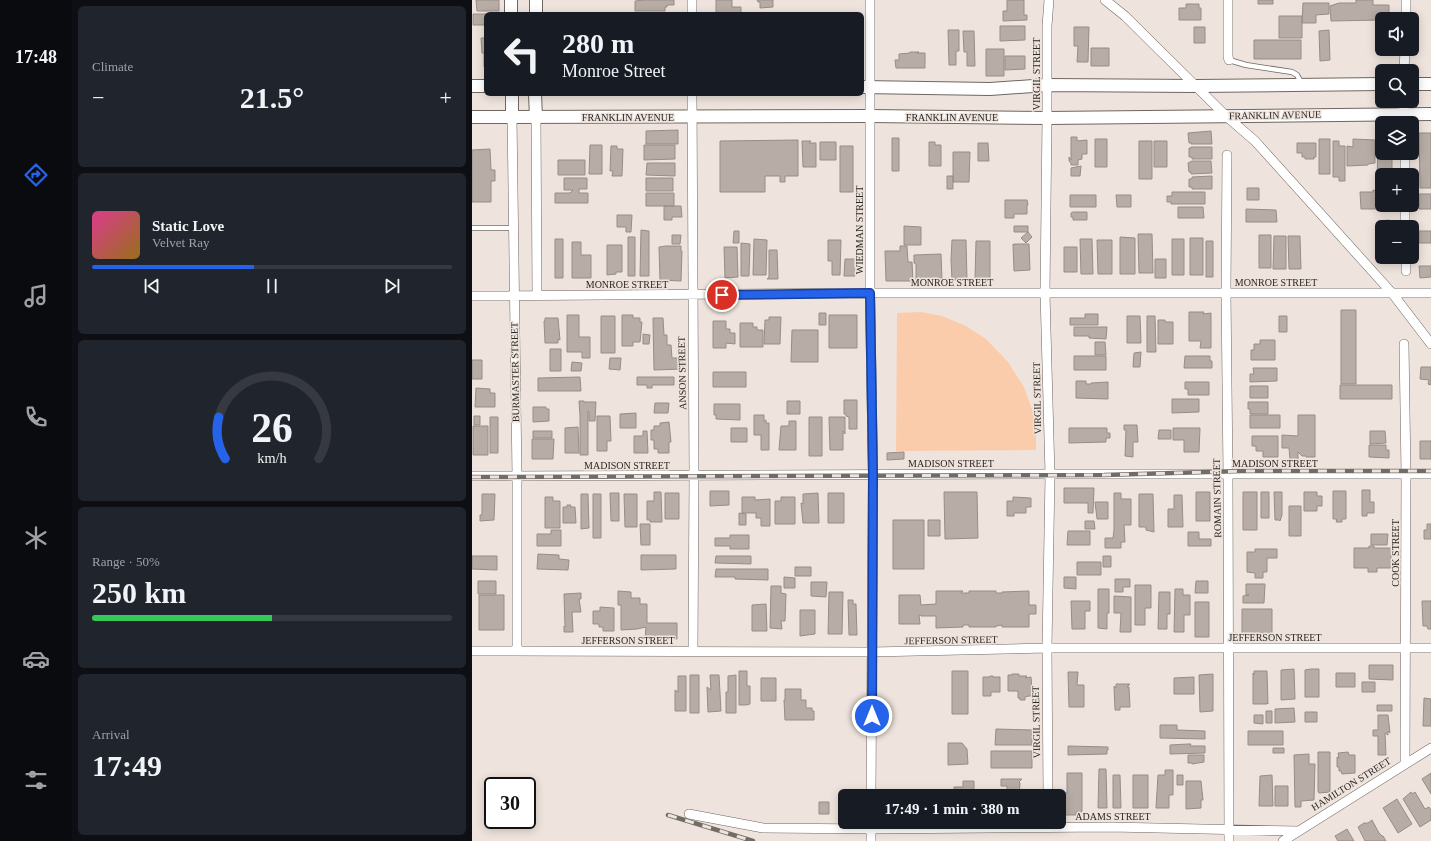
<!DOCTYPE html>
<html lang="en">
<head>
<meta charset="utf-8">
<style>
  :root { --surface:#171b24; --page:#20242c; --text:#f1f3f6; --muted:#9ea1a6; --line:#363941; --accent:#2563eb }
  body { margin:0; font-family:"Times New Roman",serif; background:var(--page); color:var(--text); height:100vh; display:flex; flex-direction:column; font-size:15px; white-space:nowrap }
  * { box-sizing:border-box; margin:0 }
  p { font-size:13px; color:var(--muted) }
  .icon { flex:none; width:22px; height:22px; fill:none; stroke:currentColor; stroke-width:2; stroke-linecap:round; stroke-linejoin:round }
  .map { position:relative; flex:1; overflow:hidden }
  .side { display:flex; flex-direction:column; gap:6px; padding:6px; background:#0d0f14; width:400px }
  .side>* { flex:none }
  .top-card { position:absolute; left:12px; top:12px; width:380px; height:84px; border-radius:6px; box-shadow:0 2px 10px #0003; background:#171b24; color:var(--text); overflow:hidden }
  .fabs { position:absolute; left:903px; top:12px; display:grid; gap:8px }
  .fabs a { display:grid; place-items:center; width:44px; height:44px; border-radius:6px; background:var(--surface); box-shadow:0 2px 10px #0003; font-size:20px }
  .speed { position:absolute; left:12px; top:777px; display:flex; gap:8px; font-size:20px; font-weight:700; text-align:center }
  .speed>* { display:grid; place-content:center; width:52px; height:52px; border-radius:50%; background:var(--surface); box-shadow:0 2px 10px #0003; line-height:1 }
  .speed .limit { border:2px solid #111; border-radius:6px; background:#fff; color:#111 }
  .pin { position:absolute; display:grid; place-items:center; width:34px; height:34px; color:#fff; margin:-17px; border:2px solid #fff; border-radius:50%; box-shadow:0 1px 4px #0007 }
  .me { position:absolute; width:44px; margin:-22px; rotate:0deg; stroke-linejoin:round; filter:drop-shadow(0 0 3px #0008) }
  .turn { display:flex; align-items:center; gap:14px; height:84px; padding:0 12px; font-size:18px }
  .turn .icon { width:52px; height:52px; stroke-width:2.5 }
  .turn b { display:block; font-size:28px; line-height:34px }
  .big { font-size:30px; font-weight:700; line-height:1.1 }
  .side .widget { flex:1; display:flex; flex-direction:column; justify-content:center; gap:6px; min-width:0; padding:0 14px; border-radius:6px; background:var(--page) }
  .side .dial { align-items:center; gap:0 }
  .dial svg { height:104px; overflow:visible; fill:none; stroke:var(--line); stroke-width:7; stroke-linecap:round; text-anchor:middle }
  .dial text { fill:var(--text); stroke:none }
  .song { display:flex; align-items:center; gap:12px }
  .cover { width:48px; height:48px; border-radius:6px; background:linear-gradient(135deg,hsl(330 70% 55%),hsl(40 70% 35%)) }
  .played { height:4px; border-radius:2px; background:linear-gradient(90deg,var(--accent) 45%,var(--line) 45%) }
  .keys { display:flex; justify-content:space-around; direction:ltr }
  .heat { display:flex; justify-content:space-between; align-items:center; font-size:22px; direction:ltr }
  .charge { height:6px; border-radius:3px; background:linear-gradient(90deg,#34c759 50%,var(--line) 0) }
  .trip { position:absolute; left:366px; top:789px; width:228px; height:40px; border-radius:6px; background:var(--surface); box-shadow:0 2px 10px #0003; font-weight:700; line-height:40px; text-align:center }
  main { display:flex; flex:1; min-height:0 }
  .tab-bar { display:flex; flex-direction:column; width:72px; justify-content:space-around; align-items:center; background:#090b0e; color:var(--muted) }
  .tab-bar .icon { width:28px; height:28px }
  .tab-bar .selected { color:var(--accent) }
  .tab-bar b { font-size:18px; color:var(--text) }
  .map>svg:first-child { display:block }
  .green { fill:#faccab }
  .building { fill:#b7ada6; stroke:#978d87 }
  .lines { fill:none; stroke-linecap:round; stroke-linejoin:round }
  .lane-casing { stroke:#6f6660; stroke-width:6 }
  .street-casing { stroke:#6f6660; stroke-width:10 }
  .secondary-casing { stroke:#6f6660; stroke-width:14 }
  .lane { stroke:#fff; stroke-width:4.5 }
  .street { stroke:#fff; stroke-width:9 }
  .secondary { stroke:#fff; stroke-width:12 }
  .rail-casing { stroke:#726c67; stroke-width:4.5 }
  .rail { stroke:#efe4dd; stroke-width:3; stroke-dasharray:9; stroke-linecap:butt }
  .route-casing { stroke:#184099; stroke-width:10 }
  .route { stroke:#2563eb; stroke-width:7 }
  .labels { text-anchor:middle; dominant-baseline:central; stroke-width:3; stroke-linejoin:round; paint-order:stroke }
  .street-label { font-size:10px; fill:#2b2724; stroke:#efe4dd }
</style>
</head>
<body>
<main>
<nav class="tab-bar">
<b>17:48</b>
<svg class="icon selected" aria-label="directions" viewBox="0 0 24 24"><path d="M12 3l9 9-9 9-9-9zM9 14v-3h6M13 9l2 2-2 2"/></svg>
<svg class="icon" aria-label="music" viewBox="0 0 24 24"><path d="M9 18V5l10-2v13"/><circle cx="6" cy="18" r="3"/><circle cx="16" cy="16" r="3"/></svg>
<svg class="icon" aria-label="phone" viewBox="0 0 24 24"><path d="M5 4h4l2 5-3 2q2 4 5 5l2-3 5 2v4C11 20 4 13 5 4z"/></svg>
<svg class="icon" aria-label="climate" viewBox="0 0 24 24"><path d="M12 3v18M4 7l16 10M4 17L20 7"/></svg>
<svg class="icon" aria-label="car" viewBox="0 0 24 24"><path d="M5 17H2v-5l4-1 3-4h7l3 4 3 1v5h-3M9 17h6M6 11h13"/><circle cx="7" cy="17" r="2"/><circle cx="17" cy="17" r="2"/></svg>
<svg class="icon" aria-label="filters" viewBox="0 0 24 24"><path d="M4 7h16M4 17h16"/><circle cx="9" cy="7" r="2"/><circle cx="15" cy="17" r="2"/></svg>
</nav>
<section class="side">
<div class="widget"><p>Climate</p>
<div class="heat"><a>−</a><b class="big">21.5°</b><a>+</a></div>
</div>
<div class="widget">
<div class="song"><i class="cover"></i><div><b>Static Love</b><p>Velvet Ray</p></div></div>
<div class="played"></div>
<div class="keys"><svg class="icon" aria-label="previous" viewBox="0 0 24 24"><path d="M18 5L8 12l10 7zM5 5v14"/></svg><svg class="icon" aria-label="pause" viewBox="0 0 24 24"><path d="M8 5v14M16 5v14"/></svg><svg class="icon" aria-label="next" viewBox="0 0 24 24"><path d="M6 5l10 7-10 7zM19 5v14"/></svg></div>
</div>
<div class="widget dial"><svg viewBox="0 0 100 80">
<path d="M14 69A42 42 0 1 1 86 69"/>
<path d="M14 69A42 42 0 0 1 9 37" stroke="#2563eb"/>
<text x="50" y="56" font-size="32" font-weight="700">26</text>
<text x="50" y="72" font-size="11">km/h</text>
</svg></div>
<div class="widget"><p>Range · 50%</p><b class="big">250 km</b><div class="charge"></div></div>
<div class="widget"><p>Arrival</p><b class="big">17:49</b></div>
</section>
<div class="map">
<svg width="959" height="841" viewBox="0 0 959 841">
  <rect width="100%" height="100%" fill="#efe4dd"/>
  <path class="green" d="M449,312L470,316L494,326L514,339L536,362L552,387L564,420V450L424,451L425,313Z"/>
  <path class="building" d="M4,0H27V11H5Z
    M173,0H202V5H195V7H193V11H163V1Z
    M244,0H260V7H269V13H244Z
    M285,0H301V7L288,8V2H286Z
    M535,0H552V15H555V20L531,21V11H535Z
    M786,0H801V4H786Z
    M884,0H901V5H917V19H910V20L859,21L858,6L867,3H884Z
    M831,3H857V14L844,15V23H830Z
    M714,4H727V8H729V20H707V8H714Z
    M1,14H14V25H1Z
    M807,16H830V38H807Z
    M528,26H553V40L528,41Z
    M602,27H617L616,62H605L606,46H602Z
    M722,27H733V43H722Z
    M476,30H487V51H484V65H477Z
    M857,30L858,60L848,61L847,31Z
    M491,31H502L503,66H495V52H492Z
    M9,38H14V67H12V53H10Z
    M782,40H829V59H782Z
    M619,48H637V66H619Z
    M514,49H532V76H514Z
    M438,52H447L445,53H453V68H424L423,60H427V54L438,53Z
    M533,56H553V69L533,70Z
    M206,130V144H174V131Z
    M739,131L740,144H719L720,143H717L716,133Z
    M947,133H959V188H948Z
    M906,135H910V153H920V175H910V186L905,187Z
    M599,137H605V141L615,140V154H610V159L606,160V165H599V163L597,161V157L599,160Z
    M420,138H427V171H420Z
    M623,139H635V167H623Z
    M847,139H858V174H847Z
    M881,139L903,140V163L896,164V165L875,166V146L881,147Z
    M326,140V176H313V182H308V176H293V192H248V141Z
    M330,141H339L337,143H344V167H331Z
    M667,141H680V179H667Z
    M682,141H695V167H682Z
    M861,141H867V146H873V181H867V177H861Z
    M348,142H364V160H348Z
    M457,142H463V145H469V166H457Z
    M506,143H516L517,161H506Z
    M825,143H844V157H842V159H833V157H830V153H825Z
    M118,145H130V174H117Z
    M172,145H203V159L172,160Z
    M139,146H145V149H151L150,176H140L141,171H138Z
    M368,146H381V192H368Z
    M719,147H740V159H720V157H717V148H719Z
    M18,149L19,170H23V181H19V202H0V150Z
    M481,152H498L497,182H481Z
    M86,160H113V175H86Z
    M720,161H739L740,173L719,174V172H717L716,163Z
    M175,163H203V176L174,175Z
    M609,166L608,176H599V168Z
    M475,176H481V189H475Z
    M740,176V189H720V187H717V179H720V177Z
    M92,178H115V189H107V193H116V203H83V193H98L101,190H92Z
    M174,178H201V191H174Z
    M775,188H787V200H775Z
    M901,190L910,192V202H907V209H889L888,192H901Z
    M700,192H733V204H699V202H695V196H700Z
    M174,193H202V206H174Z
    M947,194H959V209H947Z
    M598,195H624V207H598Z
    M644,195H659V207H645Z
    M533,200H555L556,205H555V214H542V218H533Z
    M192,206H209L210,217H200V220H192Z
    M706,207H731L732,218H706Z
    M774,209L804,210L805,222H774Z
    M601,212H615V220H601V217H599V213Z
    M145,215H160L159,232H154V227H145Z
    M917,220V227H910V236H907V221Z
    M432,226L449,227V245H432Z
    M542,226H556V232H542Z
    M169,230L177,231V276H168Z
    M262,231H267V243H261Z
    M947,231H959V243H947Z
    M556,232L560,237L554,243L549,238Z
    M666,234H680L681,273H667Z
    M200,235H209L208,244H200Z
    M787,235H799V268H787Z
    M802,236H814V269H801Z
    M816,236H828L829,269H817Z
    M156,237H163V276H156Z
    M648,237L663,238V274H648Z
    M718,238H731V275H718Z
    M83,239H91V278H83Z
    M282,239L295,240L294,275H281Z
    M608,239H620L621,274H609Z
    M700,239H712V275H700Z
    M356,240H369L368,275H360V261H356Z
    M480,240H494L495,280H480L479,260Z
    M625,240H640V274H626Z
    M504,241H518V279H503Z
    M734,241H741V277H734Z
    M100,242H109V255H119V278H100Z
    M269,243L278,244L277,276H269Z
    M541,244L542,245V244H557L558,270L542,271Z
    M135,245H150V272H144V274L135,275Z
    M194,246H209V251H210L209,281L188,280L187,247Z
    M428,246H435L436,262H440L441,281H414L413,251H428Z
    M252,247H265L266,277L253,278Z
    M592,247H605V272H592Z
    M297,250H305L306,279H295L297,277Z
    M469,254L470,280H444V264L442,263V255Z
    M373,259H384L383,276H372Z
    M683,259H694V278H683Z
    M947,266H959V277L948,278Z
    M869,310H884V384H869Z
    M717,312H732L731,314L739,313V348H728L729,341H717Z
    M347,313H354V325H347Z
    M613,314H626V325H598V318H613Z
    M95,315H107V337H118V358H110V352H95Z
    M150,315H161V318H168V322H170L168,342H161V346H150Z
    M357,315H385V348H357Z
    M129,316H143V353H129Z
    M655,316H668L669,343H655Z
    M675,316H683L684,352H675Z
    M807,316H815V332H807Z
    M297,317H309L308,344H292L293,320H297Z
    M73,318H86L88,340L86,339V343H73L72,321H73Z
    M181,318H191L192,335H195V345H199L200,358H211V369L182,370Z
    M686,320H693V322H701V344H686Z
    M241,321H254V329H258V333H263V344L254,343V348H241Z
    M268,323H281V327H285V330H291V347H268Z
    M602,327H635L634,339L617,338V336H602Z
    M320,330H346V362H319Z
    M171,334L178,335L177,344H171Z
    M788,340H803V360H779V350H782V344H788Z
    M623,342H633L634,355H623Z
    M78,349H89V371H78Z
    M669,352L668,367H661L662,353Z
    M602,356H634V370H602Z
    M713,356H738V361H740V368H712Z
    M138,358H149L148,370L137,369Z
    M0,360H10V379H0Z
    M100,362L110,363L109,371H99Z
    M949,367H959V385L956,384L957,380L948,379Z
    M781,368H805V381L778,382V374H782Z
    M241,372H274V387H241Z
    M108,377L109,391H66V378Z
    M165,377H202V385H180V388H175V385H165Z
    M604,381H614V384H619V383L636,382V399L604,398Z
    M713,382H737V395H716V389H713Z
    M868,385H920V399H868Z
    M778,386H796V398H778Z
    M4,388L18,389V393H23V407H3Z
    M700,399H727V412L700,413Z
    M372,400H385V429H377V417L374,416V414H372Z
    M107,401H112V402H124L123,421H117V412L116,411V455H108V416Z
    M315,401H328V414H315Z
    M776,402H796V414H778V409H776Z
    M183,403H197L196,413H182Z
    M242,404H268V420L244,419V415H242Z
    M61,407H74V409H77V421L61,422Z
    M164,413V428H148V414Z
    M282,415H292V421L294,420V423H297V450H289V435H282Z
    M778,415H808V428H778Z
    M826,415H843V457H834V456H830L826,452V459H818L817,448H810V435L826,436Z
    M2,416H8V425H2Z
    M125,416H138L139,441H135V451H125Z
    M18,417H26V453H18Z
    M337,417H350V456H337Z
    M357,417H373V434L371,431V450H358Z
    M317,421H324V450H307L309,426H317Z
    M197,422L199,442H197V453H186V449H182V440H179V430H182V426H188V423Z
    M652,425H665L666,442H661V457L653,456L654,430H652Z
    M1,426H16V455H1Z
    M106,427L107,453H93V428Z
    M259,428H275V442H259Z
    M597,428H635V433H638V438H634V442L597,443Z
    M701,428H728L727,452H712V440H701Z
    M687,430H699V439H686Z
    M61,431H80V438H61Z
    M171,431H175L176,453H162V436H171Z
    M898,431H913L914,443L898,444Z
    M780,436H806V457H791V451H784V446H780Z
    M60,439H82L81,459H60Z
    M948,441H959V459H948Z
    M897,445H914V450H917V458L897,457Z
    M432,452V459L415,460V453Z
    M592,488H622L621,513H616V503H592Z
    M890,490H898V502H902V513H895V516H890Z
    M238,491H257V505L238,506Z
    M861,491H874V519H870V522H864L865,519H861Z
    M182,492H189L190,522H178V520H175V501H182Z
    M472,492H505L506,538L473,539Z
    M724,492H738V521H724Z
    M771,492H785V530H771Z
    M789,492H797V518H789Z
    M802,492H810V515L808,521L807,520H803Z
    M832,492H845V496H850V506H845V511H832Z
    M138,493H147V521H139Z
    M193,493H207V519H193Z
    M346,493L347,523H331L329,503L331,504V494Z
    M356,493H372V523H356Z
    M642,493H649V499H659V525H652L653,542H649V548H633V538H641L642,530Z
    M10,494H23L22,520L8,521V515H10Z
    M109,494H116L117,528L109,529Z
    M121,494H129V538H121Z
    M152,494H165V527H153Z
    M667,494H681L682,532L674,530V527H667Z
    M702,495H710L711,527H696V509H702Z
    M73,497H81V501H88V528H73Z
    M270,497H283V500L298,499V526H289V518H284V513H270Z
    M309,497H323V524H303V501H309Z
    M541,497L559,498V507H554V513H542V516H535V501H541Z
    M623,502H636V519H625Z
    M95,505H99L98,507H103L104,523H91V507H95Z
    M817,506H829V536H817Z
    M267,513L274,514V525H267Z
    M421,520H452V569H421Z
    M456,520H468V536H456Z
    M613,521H622L623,529H613Z
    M168,524H178V545H169Z
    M955,524H959V539H952V530H955Z
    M79,530H89V546H65V534H79Z
    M596,531H618V545H595Z
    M716,532H727V539H739V546H716Z
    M899,534H916L915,545H899Z
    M258,535H277V549H258V546H243V538H258Z
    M897,546H902V548H919V568H905V572H896V568H882V548H897Z
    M783,549H805V558H795V572H791V578H783V573L775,572V552H783Z
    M66,554L87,555V559L97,560L96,570L65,569Z
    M169,555H204V569L169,570Z
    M0,556H25V570L0,569Z
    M244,556H279V564L243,563Z
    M631,556H639V567H631Z
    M605,562H629V575H605Z
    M323,567H339V576H323Z
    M244,569H296V580L263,579V577H243Z
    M312,577L323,578V588H312Z
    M592,577H604V589L592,588Z
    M643,579H658V587H651V592H643Z
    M6,581H24V594H6Z
    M724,581H736V593H723Z
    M339,582H355L354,597L339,596Z
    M774,584H793L792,603H771V596L777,595H774Z
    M663,585H679V608H673V625H663Z
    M299,586H309V593L314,594L313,621H309L310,629L298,628Z
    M626,589H637V613H635V629L626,628Z
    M703,589H711V595H718V615H712V632H702Z
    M146,591L159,592V598H168V604H175V623H205V639H173L174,627L165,629L149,630V605H146Z
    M464,591H491L489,593H497V591H524V593H530V592L557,591V605H564V614H557V627H530V625L524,626V627H497V625H491V627L464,628V616H449V615H447L448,624H427V595H448L449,605L464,604Z
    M357,592H371L370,634H356Z
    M687,592H698V614H695V629H686Z
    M109,593V599H107L109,612H100L101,632H92V626L93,627L92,594Z
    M7,595H32V630H7Z
    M642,596L659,597V632H648L649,613H642Z
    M376,600H381V604H384L385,635H377Z
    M599,601H618V611H613V629H600Z
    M950,601H959V629H956L955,626H951Z
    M723,602H737V637H723Z
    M294,604L295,631H280V605Z
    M128,607L142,608V631H131V627H127V624H121V611H128Z
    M770,609H800V636H770Z
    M328,610H343V634L328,636Z
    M897,665H921V680L897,679Z
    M822,669L823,699L809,700V670Z
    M839,669H847V697H833V670Z
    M267,671H275V686H278V704L274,705H267Z
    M480,671H496V714H480Z
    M782,671H795L796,704L795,703V704H781V673L782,675Z
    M596,672H606L605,685H612V707H597Z
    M864,673H883V687H864Z
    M540,674H547V676H555L553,678L559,677L560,690H564V696H557L553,697V700H548V698H546V691H536V675H540Z
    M741,674V711L728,712L727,675Z
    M218,675H227V713H218Z
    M238,675H247L249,711L236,712L235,687L239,690Z
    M264,675V713H254V692H256V676Z
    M206,676H214V711H203V690L206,692Z
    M518,676H521V677H528V692H519V696H511V677H518Z
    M722,677V694H702V678Z
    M289,678H304V701H289Z
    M890,682H903V692H890Z
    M644,684H658L655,687H657L658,707H648V710H643L642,686L644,688Z
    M313,689H329V700H334V708H340V711H342V720H313L312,700H313Z
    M952,698L959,699V726H951Z
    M905,705H920V711H905Z
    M822,708L823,722L803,723V709Z
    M794,711H800V723H794Z
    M833,712H845V722H833Z
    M782,715H791V724L782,723Z
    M906,715H916L918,733L916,731V735L913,733L914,755H906V736H901V730H906Z
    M688,725H705V730L733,731V739L688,738Z
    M524,729L560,730V745H523Z
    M776,731H811V745H776Z
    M476,743H490L495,749L496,764L476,765Z
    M716,744H719L718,746H733V753L698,754V745Z
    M596,746L636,747V750H635V754L596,755Z
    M801,748H812V753H801Z
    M519,751H560V768H519Z
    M846,752H858V792L847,793L846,791Z
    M876,752L877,755H883V773L870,774L869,771H867V767H865V757L867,758L866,753Z
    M837,754V764H843L842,800L829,801V807H823L822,755Z
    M716,755H732V762L720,764V763H716Z
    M627,769H634L635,808H626Z
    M693,770H701V795H697V808H684L686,775H693Z
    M595,773H610V812H604V815H593V793H595Z
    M959,773V794L950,779Z
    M641,775H648L649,808H641Z
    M661,775H676V808H661Z
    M705,775H711V785H705Z
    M800,775L801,806H787L788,776Z
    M529,779H550L547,782L548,783L547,796H535V786H529Z
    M491,781H502V796H482V787H491Z
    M714,781H729L731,800H729V808L714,809Z
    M803,786H816V806H803Z
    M939,792L940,794L943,792L953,809L957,807L959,810V820L948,827L931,799Z
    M925,799L940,824L926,833L911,808Z
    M347,802H357V814H347Z
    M900,820L907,833L910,836H911L914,841H893L886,827L892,823H896Z
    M875,829L882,841H866L863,836Z"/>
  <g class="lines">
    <g class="lane-casing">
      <path id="lane" d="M757,60L774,65L820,72L825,75L830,84
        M0,228H41"/>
    </g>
    <g class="street-casing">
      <path id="street" d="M398,0V293L401,476L399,796
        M633,0L653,16L754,116L783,141L920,293L959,344
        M756,0V57L757,60
        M220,14V0
        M934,19V0
        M932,71L933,49
        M220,94L222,475L221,651
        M932,101V123
        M40,116L45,476V651
        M64,117L65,296
        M933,153V175
        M755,155L754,293L756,475L757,841
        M933,205V227
        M934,257V271
        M0,296L398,293H959
        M932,344L934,474L933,764
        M0,476L578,474H959
        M0,651L400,652L575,648H959
        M576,796L575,648L578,475L573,293L575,118V26L577,0
        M217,814L291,828L399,829L639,827L826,831
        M399,822V841
        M811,841L959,748"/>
    </g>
    <g class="secondary-casing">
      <path id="secondary" d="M39,0V14
        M64,14V0
        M940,84H959
        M0,86H14
        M390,87L518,89L575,85L725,86L910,84
        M40,94V116
        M63,94L64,117
        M0,117L398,116L575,118L959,114"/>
    </g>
    <use href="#lane" class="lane"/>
    <use href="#street" class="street"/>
    <use href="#secondary" class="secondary"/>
    <g class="rail-casing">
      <path id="rail" d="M0,477L632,475L770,471H959
        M196,815L281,841"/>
    </g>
    <use href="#rail" class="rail"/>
  </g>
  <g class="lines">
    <g class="route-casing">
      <path id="route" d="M250,295L398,293L401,474L400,716"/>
    </g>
    <use href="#route" class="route"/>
  </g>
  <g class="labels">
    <g class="street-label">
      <text transform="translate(564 74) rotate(-90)">VIRGIL STREET</text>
      <text transform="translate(803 115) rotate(-1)">FRANKLIN AVENUE</text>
      <text x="156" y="117">FRANKLIN AVENUE</text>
      <text x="480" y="117">FRANKLIN AVENUE</text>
      <text transform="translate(387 230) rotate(-90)">WIEDMAN STREET</text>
      <text x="480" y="282">MONROE STREET</text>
      <text x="804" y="282">MONROE STREET</text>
      <text x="155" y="284">MONROE STREET</text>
      <text transform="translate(43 372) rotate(-91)">BURMASTER STREET</text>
      <text transform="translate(210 373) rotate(-91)">ANSON STREET</text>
      <text transform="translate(565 398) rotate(-91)">VIRGIL STREET</text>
      <text x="479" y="463">MADISON STREET</text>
      <text x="803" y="463">MADISON STREET</text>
      <text x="155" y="465">MADISON STREET</text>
      <text transform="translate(745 498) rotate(-91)">ROMAIN STREET</text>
      <text transform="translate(923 553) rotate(-90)">COOK STREET</text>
      <text x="803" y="637">JEFFERSON STREET</text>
      <text x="156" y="640">JEFFERSON STREET</text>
      <text transform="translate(479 640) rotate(-1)">JEFFERSON STREET</text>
      <text transform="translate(564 722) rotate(-91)">VIRGIL STREET</text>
      <text transform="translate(879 784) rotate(-32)">HAMILTON STREET</text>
      <text x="641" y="816">ADAMS STREET</text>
    </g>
  </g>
</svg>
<div class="fabs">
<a><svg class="icon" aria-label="sound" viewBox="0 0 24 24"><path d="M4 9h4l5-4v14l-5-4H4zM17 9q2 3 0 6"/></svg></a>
<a><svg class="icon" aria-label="search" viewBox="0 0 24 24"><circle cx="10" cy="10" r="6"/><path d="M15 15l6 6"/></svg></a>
<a><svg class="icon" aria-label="layers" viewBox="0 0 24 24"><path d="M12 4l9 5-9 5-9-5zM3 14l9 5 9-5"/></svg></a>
<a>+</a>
<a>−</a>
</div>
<div class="speed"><div class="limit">30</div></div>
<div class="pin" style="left:250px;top:295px;background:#d93025"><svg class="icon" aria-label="arrive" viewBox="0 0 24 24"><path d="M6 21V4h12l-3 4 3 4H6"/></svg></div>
<svg class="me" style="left:400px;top:716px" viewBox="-20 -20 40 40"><circle r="17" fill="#2563eb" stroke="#fff" stroke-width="3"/><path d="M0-11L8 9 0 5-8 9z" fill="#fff"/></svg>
<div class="trip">17:49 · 1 min · 380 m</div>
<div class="top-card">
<div class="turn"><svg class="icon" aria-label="left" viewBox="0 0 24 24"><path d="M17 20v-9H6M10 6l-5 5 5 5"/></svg><div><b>280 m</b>Monroe Street</div></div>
</div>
</div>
</main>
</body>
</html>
